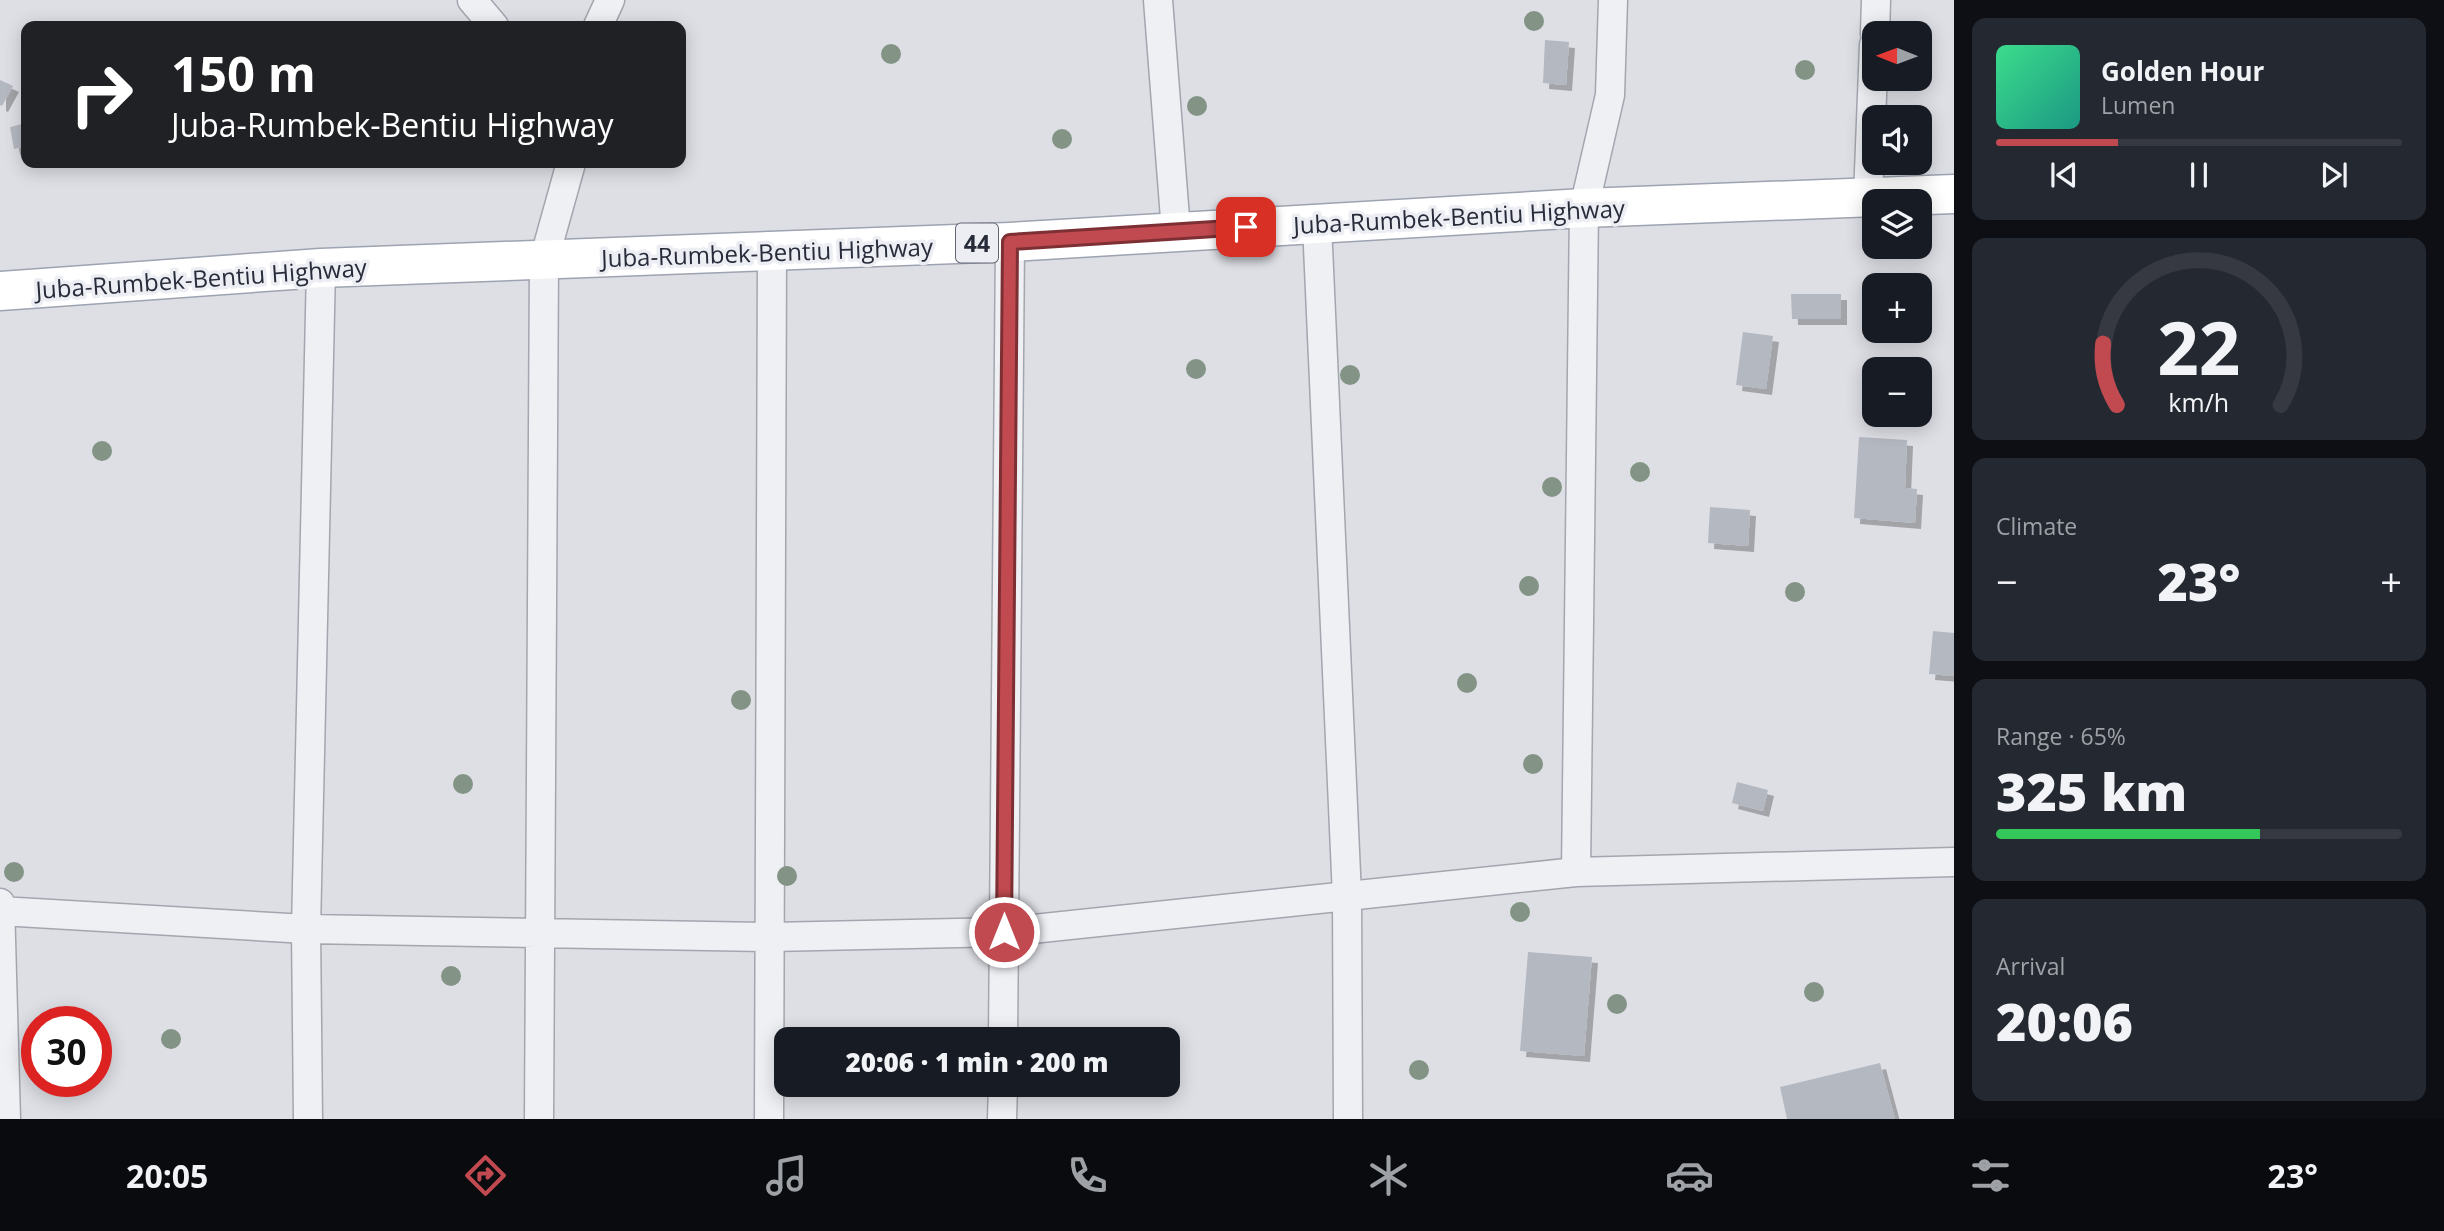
<!DOCTYPE html>
<html lang="en">
<head>
<meta charset="utf-8">
<style>
  :root { --surface:#171b24; --page:#242831; --text:#f1f3f6; --muted:#9ea1a6; --line:#363941; --accent:#c14a50 }
  body { margin:0; font-family:"Open Sans",sans-serif; background:var(--page); color:var(--text); height:100vh; display:flex; flex-direction:column; font-size:26px; white-space:nowrap }
  * { box-sizing:border-box; margin:0 }
  p { font-size:23px; color:var(--muted) }
  .icon { flex:none; width:38px; height:38px; fill:none; stroke:currentColor; stroke-width:2; stroke-linecap:round; stroke-linejoin:round }
  .map { position:relative; flex:1; overflow:hidden }
  .panel { display:flex; flex-direction:column; gap:18px; padding:18px; background:#0d0f14; width:490px }
  .panel>* { flex:none }
  .banner { position:absolute; left:21px; top:21px; width:665px; height:147px; border-radius:14px; box-shadow:0 4px 18px #0003; background:#202124; color:#fff; overflow:hidden }
  .needle { width:46px; rotate:271deg }
  .controls { position:absolute; left:1862px; top:21px; display:grid; gap:14px }
  .controls a { display:grid; place-items:center; width:70px; height:70px; border-radius:14px; background:var(--surface); box-shadow:0 4px 18px #0003; font-size:35px }
  .speed { position:absolute; left:21px; top:1006px; display:flex; gap:14px; font-size:35px; font-weight:700; text-align:center }
  .speed>* { display:grid; place-content:center; width:91px; height:91px; border-radius:50%; background:var(--surface); box-shadow:0 4px 18px #0003; line-height:1 }
  .speed .limit { border:10px solid #d22; background:#fff; color:#111 }
  .pin { position:absolute; display:grid; place-items:center; width:60px; height:60px; color:#fff; margin:-30px; border-radius:14px; box-shadow:0 4px 10px #0006 }
  .me { position:absolute; width:77px; margin:-38px; rotate:0deg; stroke-linejoin:round; filter:drop-shadow(0 0 5px #0008) }
  .turn { display:flex; align-items:center; gap:24px; height:147px; padding:0 35px; font-size:32px }
  .turn .icon { width:91px; height:91px; stroke-width:2.5 }
  .turn b { display:block; font-size:49px; line-height:60px }
  .big { font-size:52px; font-weight:800; line-height:1.1 }
  .panel .tile { flex:1; display:flex; flex-direction:column; justify-content:center; gap:10px; min-width:0; padding:0 24px; border-radius:14px; background:var(--page) }
  .panel .dial { align-items:center; gap:0 }
  .dial svg { height:182px; overflow:visible; fill:none; stroke:var(--line); stroke-width:7; stroke-linecap:round; text-anchor:middle }
  .dial text { fill:var(--text); stroke:none }
  .song { display:flex; align-items:center; gap:21px }
  .cover { width:84px; height:84px; border-radius:10px; background:linear-gradient(135deg,hsl(150 70% 55%),hsl(170 70% 35%)) }
  .played { height:7px; border-radius:4px; background:linear-gradient(90deg,var(--accent) 30%,var(--line) 30%) }
  .keys { display:flex; justify-content:space-around; direction:ltr }
  .heat { display:flex; justify-content:space-between; align-items:center; font-size:38px; direction:ltr }
  .charge { height:10px; border-radius:5px; background:linear-gradient(90deg,#34c759 65%,var(--line) 0) }
  .trip { position:absolute; left:774px; top:1027px; width:406px; height:70px; border-radius:14px; background:var(--surface); box-shadow:0 4px 18px #0003; font-weight:800; line-height:70px; text-align:center }
  .tabs { display:flex; height:112px; justify-content:space-around; align-items:center; background:#090b0e; color:var(--muted) }
  .tabs .icon { width:49px; height:49px }
  .tabs .current { color:var(--accent) }
  .tabs b { font-size:32px; color:var(--text) }
  main { display:flex; flex:1; min-height:0 }
  .map>svg:first-child { display:block }
  .building { fill:#b4b8c1; filter:url(#shadow) }
  .lines { fill:none; stroke-linecap:round; stroke-linejoin:round }
  .minor-casing { stroke:#a3a6ae; stroke-width:31 }
  .primary-casing { stroke:#9da3b0; stroke-width:41 }
  .minor { stroke:#eff0f4; stroke-width:28 }
  .primary { stroke:#fff; stroke-width:38 }
  .tree { fill:#839385 }
  .route-casing { stroke:#7d3034; stroke-width:18 }
  .route { stroke:#c14a50; stroke-width:12 }
  .labels { text-anchor:middle; dominant-baseline:central; stroke-width:7; stroke-linejoin:round; paint-order:stroke }
  .shield { fill:#eceef3; stroke:#636672; stroke-width:2 }
  .shield-label { font-size:23px; font-weight:bold; fill:#282c3a }
  .street-label { font-size:24px; fill:#282c3a; stroke:#eceef3 }
</style>
</head>
<body>
<main>
<div class="map">
<svg width="1954" height="1119" viewBox="0 0 1954 1119">
  <defs>
    <filter id="shadow"><feDropShadow dx="6" dy="6" stdDeviation="0" flood-color="#0004"/></filter>
  </defs>
  <rect width="100%" height="100%" fill="#dddfe5"/>
  <path class="building" d="M1545,40L1569,42L1566,85L1543,83Z
    M0,80L13,86L2,106L0,105Z
    M26,123V146L14,149L10,127Z
    M1791,294H1841V319H1792Z
    M1743,332L1773,336L1766,389L1736,385Z
    M1859,437L1907,440L1905,488L1917,489L1915,523L1854,518Z
    M1710,507L1750,510L1748,546L1708,543Z
    M1933,631L1954,633V676L1929,674Z
    M1737,782L1768,790L1763,811L1732,803Z
    M1528,952L1592,957L1584,1056L1520,1051Z
    M1880,1063L1895,1119H1787L1780,1087Z"/>
  <g class="lines">
    <g class="minor-casing">
      <path id="minor" d="M472,0L494,26
        M1158,0L1176,231
        M598,26L610,0
        M1875,33L1876,0
        M1868,197L1874,45
        M1317,224L1347,896L1348,1119
        M1576,872L1584,208L1610,95L1613,0
        M0,903L6,1119
        M0,911L306,929L771,937L1004,932L1576,872L1954,862
        M1003,1040L1010,242
        M308,1119L306,929L321,268
        M539,1119L544,260L571,163
        M769,1119L772,252
        M1002,1119L1003,1085"/>
    </g>
    <g class="primary-casing">
      <path id="primary" d="M0,291L321,268L1010,242L1584,208L1954,194"/>
    </g>
    <use href="#minor" class="minor"/>
    <use href="#primary" class="primary"/>
  </g>
  <g class="tree">
    <circle cx="1534" cy="21" r="10"/>
    <circle cx="891" cy="54" r="10"/>
    <circle cx="1805" cy="70" r="10"/>
    <circle cx="1197" cy="106" r="10"/>
    <circle cx="1062" cy="139" r="10"/>
    <circle cx="1196" cy="369" r="10"/>
    <circle cx="1350" cy="375" r="10"/>
    <circle cx="102" cy="451" r="10"/>
    <circle cx="1640" cy="472" r="10"/>
    <circle cx="1552" cy="487" r="10"/>
    <circle cx="1529" cy="586" r="10"/>
    <circle cx="1795" cy="592" r="10"/>
    <circle cx="1467" cy="683" r="10"/>
    <circle cx="741" cy="700" r="10"/>
    <circle cx="1533" cy="764" r="10"/>
    <circle cx="463" cy="784" r="10"/>
    <circle cx="14" cy="872" r="10"/>
    <circle cx="787" cy="876" r="10"/>
    <circle cx="1520" cy="912" r="10"/>
    <circle cx="451" cy="976" r="10"/>
    <circle cx="1814" cy="992" r="10"/>
    <circle cx="1617" cy="1004" r="10"/>
    <circle cx="171" cy="1039" r="10"/>
    <circle cx="1419" cy="1070" r="10"/>
  </g>
  <g class="lines">
    <g class="route-casing">
      <path id="route" d="M1004,932L1010,242L1246,227"/>
    </g>
    <use href="#route" class="route"/>
  </g>
  <g class="labels">
    <rect class="shield" x="956" y="223.5" width="42" height="39" rx="5"/>
    <g class="shield-label">
      <text x="977" y="243">44</text>
    </g>
    <g class="street-label">
      <text transform="translate(1459 216) rotate(-3)">Juba-Rumbek-Bentiu Highway</text>
      <text transform="translate(767 252) rotate(-2)">Juba-Rumbek-Bentiu Highway</text>
      <text transform="translate(201 278) rotate(-4)">Juba-Rumbek-Bentiu Highway</text>
    </g>
  </g>
</svg>
<div class="controls">
<a><svg class="needle" viewBox="-14 -14 28 28"><path d="M0-13l5 13h-10z" fill="#e53935"/><path d="M0 13l5-13h-10z" fill="#9ea1a6"/></svg></a>
<a><svg class="icon" aria-label="sound" viewBox="0 0 24 24"><path d="M4 9h4l5-4v14l-5-4H4zM17 9q2 3 0 6"/></svg></a>
<a><svg class="icon" aria-label="layers" viewBox="0 0 24 24"><path d="M12 4l9 5-9 5-9-5zM3 14l9 5 9-5"/></svg></a>
<a>+</a>
<a>−</a>
</div>
<div class="speed"><div class="limit">30</div></div>
<div class="pin" style="left:1246px;top:227px;background:#d93025"><svg class="icon" aria-label="arrive" viewBox="0 0 24 24"><path d="M6 21V4h12l-3 4 3 4H6"/></svg></div>
<svg class="me" style="left:1004px;top:932px" viewBox="-20 -20 40 40"><circle r="17" fill="#c14a50" stroke="#fff" stroke-width="3"/><path d="M0-11L8 9 0 5-8 9z" fill="#fff"/></svg>
<div class="trip">20:06 · 1 min · 200 m</div>
<div class="banner">
<div class="turn"><svg class="icon" aria-label="right" viewBox="0 0 24 24"><path d="M7 20v-9h11M14 6l5 5-5 5"/></svg><div><b>150 m</b>Juba-Rumbek-Bentiu Highway</div></div>
</div>
</div>
<section class="panel">
<div class="tile">
<div class="song"><i class="cover"></i><div><b>Golden Hour</b><p>Lumen</p></div></div>
<div class="played"></div>
<div class="keys"><svg class="icon" aria-label="previous" viewBox="0 0 24 24"><path d="M18 5L8 12l10 7zM5 5v14"/></svg><svg class="icon" aria-label="pause" viewBox="0 0 24 24"><path d="M8 5v14M16 5v14"/></svg><svg class="icon" aria-label="next" viewBox="0 0 24 24"><path d="M6 5l10 7-10 7zM19 5v14"/></svg></div>
</div>
<div class="tile dial"><svg viewBox="0 0 100 80">
<path d="M14 69A42 42 0 1 1 86 69"/>
<path d="M14 69A42 42 0 0 1 8 42" stroke="#c14a50"/>
<text x="50" y="56" font-size="32" font-weight="700">22</text>
<text x="50" y="72" font-size="11">km/h</text>
</svg></div>
<div class="tile"><p>Climate</p>
<div class="heat"><a>−</a><b class="big">23°</b><a>+</a></div>
</div>
<div class="tile"><p>Range · 65%</p><b class="big">325 km</b><div class="charge"></div></div>
<div class="tile"><p>Arrival</p><b class="big">20:06</b></div>
</section>
</main>
<nav class="tabs">
<b>20:05</b>
<svg class="icon current" aria-label="directions" viewBox="0 0 24 24"><path d="M12 3l9 9-9 9-9-9zM9 14v-3h6M13 9l2 2-2 2"/></svg>
<svg class="icon" aria-label="music" viewBox="0 0 24 24"><path d="M9 18V5l10-2v13"/><circle cx="6" cy="18" r="3"/><circle cx="16" cy="16" r="3"/></svg>
<svg class="icon" aria-label="phone" viewBox="0 0 24 24"><path d="M5 4h4l2 5-3 2q2 4 5 5l2-3 5 2v4C11 20 4 13 5 4z"/></svg>
<svg class="icon" aria-label="climate" viewBox="0 0 24 24"><path d="M12 3v18M4 7l16 10M4 17L20 7"/></svg>
<svg class="icon" aria-label="car" viewBox="0 0 24 24"><path d="M5 17H2v-5l4-1 3-4h7l3 4 3 1v5h-3M9 17h6M6 11h13"/><circle cx="7" cy="17" r="2"/><circle cx="17" cy="17" r="2"/></svg>
<svg class="icon" aria-label="filters" viewBox="0 0 24 24"><path d="M4 7h16M4 17h16"/><circle cx="9" cy="7" r="2"/><circle cx="15" cy="17" r="2"/></svg>
<b>23°</b>
</nav>
</body>
</html>
